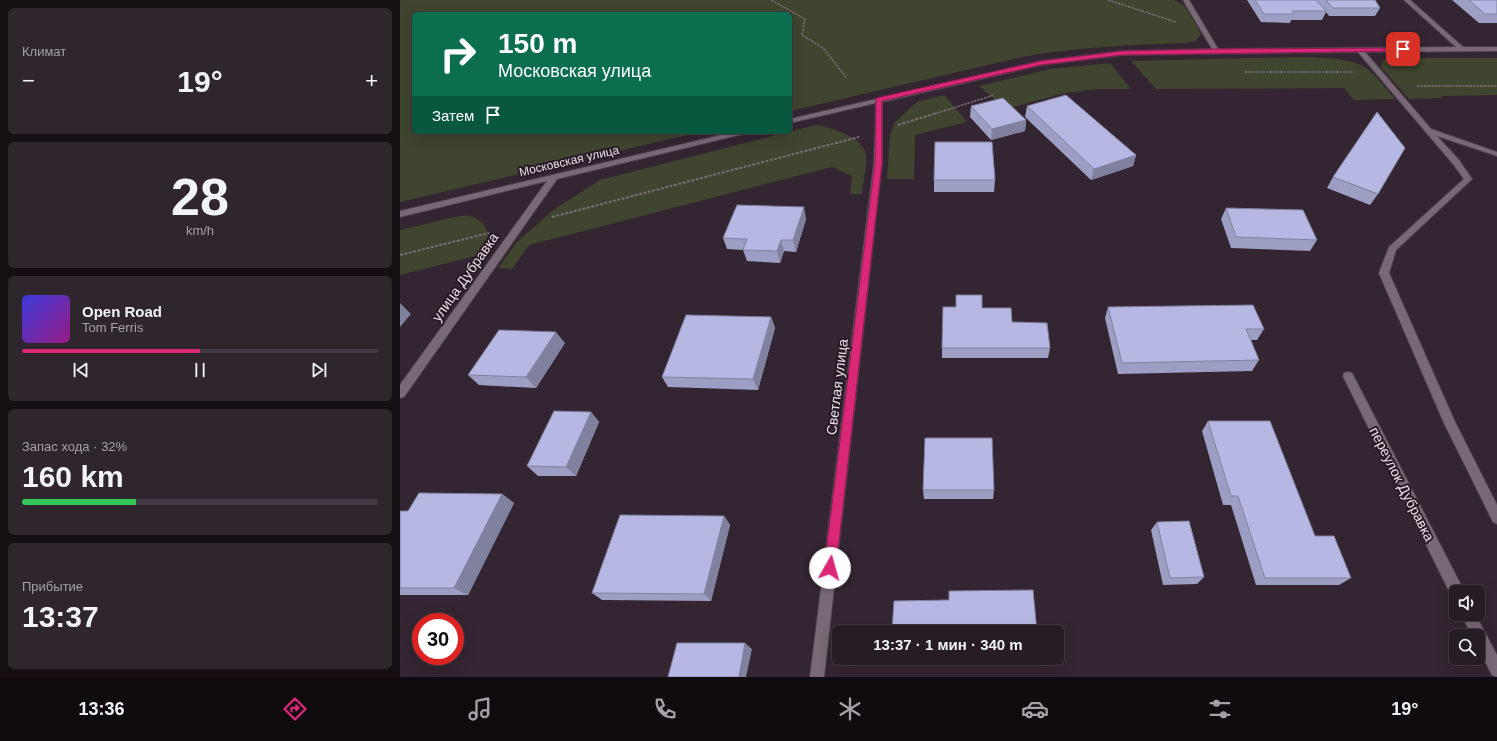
<!DOCTYPE html>
<html lang="ru">
<head>
<meta charset="utf-8">
<style>
  :root { --surface:#261c25; --page:#2e252d; --text:#f1f3f6; --muted:#a4a1a7; --line:#423a42; --accent:#db2777 }
  body { margin:0; font-family:Arial,sans-serif; background:var(--page); color:var(--text); height:100vh; display:flex; flex-direction:column; font-size:15px; white-space:nowrap }
  * { box-sizing:border-box; margin:0 }
  p { font-size:13px; color:var(--muted) }
  .icon { flex:none; width:22px; height:22px; fill:none; stroke:currentColor; stroke-width:2; stroke-linecap:round; stroke-linejoin:round }
  .map { position:relative; flex:1; overflow:hidden }
  .drawer { display:flex; flex-direction:column; gap:8px; padding:8px; background:#150f14; width:400px }
  .drawer>* { flex:none }
  .hud { position:absolute; left:12px; top:12px; width:380px; height:122px; border-radius:6px; box-shadow:0 4px 16px #0002,0 0 0 1px var(--line); background:#0b6e4f; color:#fff; overflow:hidden }
  .buttons { position:absolute; left:1049px; top:585px; display:grid; gap:8px }
  .buttons a { display:grid; place-items:center; width:36px; height:36px; border-radius:6px; background:var(--surface); box-shadow:0 4px 16px #0002,0 0 0 1px var(--line); font-size:20px }
  .speed { position:absolute; left:12px; top:613px; display:flex; gap:8px; font-size:20px; font-weight:700; text-align:center }
  .speed>* { display:grid; place-content:center; width:52px; height:52px; border-radius:50%; background:var(--surface); box-shadow:0 4px 16px #0002,0 0 0 1px var(--line); line-height:1 }
  .speed .limit { border:6px solid #d22; background:#fff; color:#111 }
  .pin { position:absolute; display:grid; place-items:center; width:34px; height:34px; color:#fff; margin:-17px; border-radius:8px; box-shadow:0 2px 6px #0006 }
  .me { position:absolute; width:44px; margin:-22px; rotate:7deg; stroke-linejoin:round; filter:drop-shadow(0 0 3px #0008) }
  .turn { display:flex; align-items:center; gap:14px; height:84px; padding:0 20px; font-size:18px }
  .turn .icon { width:52px; height:52px; stroke-width:2.5 }
  .turn b { display:block; font-size:28px; line-height:34px }
  .then { display:flex; align-items:center; height:38px; padding:0 20px; background:#0003; gap:8px; font-size:15px }
  .big { font-size:30px; font-weight:700; line-height:1.1 }
  .drawer .tile { flex:1; display:flex; flex-direction:column; justify-content:center; gap:6px; min-width:0; padding:0 14px; border-radius:6px; background:var(--page) }
  .drawer .dial { align-items:center; gap:0 }
  .dial b { font-size:52px; line-height:1 }
  .song { display:flex; align-items:center; gap:12px }
  .cover { width:48px; height:48px; border-radius:6px; background:linear-gradient(135deg,hsl(240 70% 55%),hsl(310 70% 35%)) }
  .played { height:4px; border-radius:2px; background:linear-gradient(90deg,var(--accent) 50%,var(--line) 50%) }
  .keys { display:flex; justify-content:space-around; direction:ltr }
  .heat { display:flex; justify-content:space-between; align-items:center; font-size:22px; direction:ltr }
  .charge { height:6px; border-radius:3px; background:linear-gradient(90deg,#34c759 32%,var(--line) 0) }
  .trip { position:absolute; left:432px; top:625px; width:232px; height:40px; border-radius:6px; background:var(--surface); box-shadow:0 4px 16px #0002,0 0 0 1px var(--line); font-weight:700; line-height:40px; text-align:center }
  .tabs { display:flex; height:64px; justify-content:space-around; align-items:center; background:#0f0b0f; color:var(--muted) }
  .tabs .icon { width:28px; height:28px }
  .tabs .active { color:var(--accent) }
  .tabs b { font-size:18px; color:var(--text) }
  main { display:flex; flex:1; min-height:0 }
  .map>svg:first-child { display:block }
  .green { fill:#3f452e }
  .lines { fill:none; stroke-linecap:round; stroke-linejoin:round }
  .minor-casing { stroke:#4c414b; stroke-width:2 }
  .path-far1 { stroke:#786c76; stroke-width:1.5; stroke-dasharray:2.5 1; stroke-linecap:butt }
  .path { stroke:#786c76; stroke-width:2; stroke-dasharray:3 1.5; stroke-linecap:butt }
  .minor { fill:#796977; fill-rule:evenodd }
  .wall { fill:#9d9ec3 }
  .shaded-wall { fill:#7f819f }
  .building { fill:#b6b8e3; stroke:#7f819f }
  .route { fill:#db2777; stroke:#8e194d }
  .labels { text-anchor:middle; dominant-baseline:central; stroke-width:4; stroke-linejoin:round; paint-order:stroke }
  .far-street-label { font-size:12px; fill:#ebe1e9; stroke:#291b27 }
  .street-label { font-size:14px; fill:#ebe1e9; stroke:#291b27 }
</style>
</head>
<body>
<main>
<section class="drawer">
<div class="tile"><p>Климат</p>
<div class="heat"><a>−</a><b class="big">19°</b><a>+</a></div>
</div>
<div class="tile dial"><b>28</b><p>km/h</p></div>
<div class="tile">
<div class="song"><i class="cover"></i><div><b>Open Road</b><p>Tom Ferris</p></div></div>
<div class="played"></div>
<div class="keys"><svg class="icon" aria-label="previous" viewBox="0 0 24 24"><path d="M18 5L8 12l10 7zM5 5v14"/></svg><svg class="icon" aria-label="pause" viewBox="0 0 24 24"><path d="M8 5v14M16 5v14"/></svg><svg class="icon" aria-label="next" viewBox="0 0 24 24"><path d="M6 5l10 7-10 7zM19 5v14"/></svg></div>
</div>
<div class="tile"><p>Запас хода · 32%</p><b class="big">160 km</b><div class="charge"></div></div>
<div class="tile"><p>Прибытие</p><b class="big">13:37</b></div>
</section>
<div class="map">
<svg width="1097" height="677" viewBox="0 0 1097 677">
  <rect width="100%" height="100%" fill="#332531"/>
  <path class="green" d="M0,0H774L786,7L801,34L796,41L784,43C731,45 679,47 627,56L390,111V14H14V132H300L0,202Z
    M851,58C879,58 944,52 966,68C977,76 986,89 995,99L954,100L944,88L756,89L731,61Z
    M987,58H1097V95L1043,96L1041,98L1009,99L981,67L983,61Z
    M710,63L731,89H697L665,93L606,109L579,86L650,69Z
    M544,95L567,122L515,135L514,179H487L490,136L495,122L517,102Z
    M416,125C432,127 465,138 466,156C467,168 463,182 462,194H450L452,176L432,167L129,245L112,269L98,268L117,242L153,210L200,180Z
    M68,215C86,222 87,227 90,246L73,270L65,269L75,256L0,275V230L50,218Z"/>
  <g class="lines">
    <g class="minor-casing">
      <path id="minor" d="M783,0H789L818,49L1056,47L1004,0H1010L1063,47H1097V51L965,52L1031,129L1097,152V156L1037,136L1059,160L1072,179L996,250L989,273L1055,422L1097,505V524L1093,522L1044,423L979,273L989,247L1064,179L1053,164L958,52L722,55L641,65L482,102V163L424,677H410L474,163L476,103L390,123V119L641,61L722,51L812,49Z
        M334,132H347L343,134L157,179L4,397L0,398V385L147,181L0,217V211Z
        M948,372L952,373L1062,587L1064,592H1056V598L1052,597L943,376L944,373Z
        M1061,614H1075L1097,655V677L1092,675L1078,648V636H1072Z"/>
    </g>
    <path class="path-far1" d="M371,0L405,19L402,35L423,48L446,77
      M708,0L776,22
      M845,72H954
      M1017,86H1097
      M534,114L594,95"/>
    <path class="path" d="M498,125L537,113
      M152,217L459,137
      M0,255L89,233"/>
    <use href="#minor" class="minor"/>
  </g>
  <path class="wall" d="M847,0H975L980,8L975,16H929L926,12L922,20H891L890,23L861,22Z
    M1052,0H1097V23H1079Z
    M571,106L626,120L625,131L591,140L570,117Z
    M627,106L736,155L733,166L691,180L625,117Z
    M933,177L978,194L970,205L927,188Z
    M534,180H595L594,192H534Z
    M826,208L917,240L910,251L831,248L821,219Z
    M406,219L396,252L384,251L380,263L347,261L343,250L327,249L323,238Z
    M708,307L864,329L857,340H851L859,360L852,371L718,374L705,318Z
    M582,308L612,322L650,348L648,358H542V348Z
    M371,317L375,328L358,390L268,387L262,377Z
    M165,343L136,388L79,385L68,375Z
    M191,412L199,422L176,476H138L127,466Z
    M808,421L915,536L951,578L939,585H856L831,505H823L802,431Z
    M523,490H594L593,499H524Z
    M102,494L114,503L68,595H0V511H8Z
    M324,516L330,525L311,601L202,600L192,593Z
    M757,522L804,577L797,584L763,585L751,530Z
    M494,601L637,632H493Z"/>
  <path class="shaded-wall" d="M626,120L625,131L591,140L592,129Z
    M736,155L733,166L691,180L694,169Z
    M404,207L406,219L396,252L393,240Z
    M381,240L384,251L380,263L377,251Z
    M0,303L11,314L0,327Z
    M371,317L375,328L358,390L353,379Z
    M156,332L165,343L136,388L126,377Z
    M191,412L199,422L176,476L166,467Z
    M102,494L114,503L68,595L54,588Z
    M324,516L330,525L311,601L304,594Z
    M345,643L352,649L346,677H339Z"/>
  <path class="building" d="M855,0H916L926,11H892L894,14H864Z
    M926,0H975L980,8H933Z
    M1069,0H1097V14H1085Z
    M666,95L736,155L694,169L627,106Z
    M603,98L626,120L592,129L571,106Z
    M977,112L1005,148L978,194L933,177Z
    M535,142H592L595,180H534Z
    M337,205L404,207L393,240H381L377,251L343,250L347,239L323,238Z
    M826,208L903,210L917,240L836,237Z
    M556,295H582V308H611L612,322L647,323L650,348H542L543,307H556Z
    M853,305L864,329H846L859,360L722,363L708,307Z
    M286,315L371,317L353,379L262,377Z
    M99,330L156,332L126,377L68,375Z
    M154,411L191,412L166,467L127,466Z
    M808,421H870L915,536H934L951,578H865L838,496H831Z
    M525,438H592L594,490H523Z
    M19,493L102,494L54,588H0V511H8Z
    M220,515L324,516L304,594L192,593Z
    M789,521L804,577L770,578L757,522Z
    M633,590L637,632H549V631H492L494,601L549,600V591Z
    M277,643H345L339,677H268Z"/>
  <path class="route" d="M1003,48L1006,49L1005,51L722,55L641,65L482,101V163L436,568L434,572L430,574L426,572L424,568L475,163L476,98L641,61L722,51L816,49Z"/>
  <g class="labels">
    <g class="far-street-label">
      <text transform="translate(169 161) rotate(-13)">Московская улица</text>
    </g>
    <g class="street-label">
      <text transform="translate(65 277) rotate(-55)">улица Дубравка</text>
      <text transform="translate(437 387) rotate(-83)">Светлая улица</text>
      <text transform="translate(1002 484) rotate(63)">переулок Дубравка</text>
    </g>
  </g>
</svg>
<div class="buttons">
<a><svg class="icon" aria-label="sound" viewBox="0 0 24 24"><path d="M4 9h4l5-4v14l-5-4H4zM17 9q2 3 0 6"/></svg></a>
<a><svg class="icon" aria-label="search" viewBox="0 0 24 24"><circle cx="10" cy="10" r="6"/><path d="M15 15l6 6"/></svg></a>
</div>
<div class="speed"><div class="limit">30</div></div>
<div class="pin" style="left:1003px;top:49px;background:#d93025"><svg class="icon" aria-label="arrive" viewBox="0 0 24 24"><path d="M6 21V4h12l-3 4 3 4H6"/></svg></div>
<svg class="me" style="left:430px;top:568px" viewBox="-20 -20 40 40"><circle r="19" fill="#fff"/><path d="M0-13L10 11 0 6-10 11z" fill="#db2777"/></svg>
<div class="trip">13:37 · 1 мин · 340 m</div>
<div class="hud">
<div class="turn"><svg class="icon" aria-label="right" viewBox="0 0 24 24"><path d="M7 20v-9h11M14 6l5 5-5 5"/></svg><div><b>150 m</b>Московская улица</div></div>
<div class="then">Затем<svg class="icon" aria-label="arrive" viewBox="0 0 24 24"><path d="M6 21V4h12l-3 4 3 4H6"/></svg></div>
</div>
</div>
</main>
<nav class="tabs">
<b>13:36</b>
<svg class="icon active" aria-label="directions" viewBox="0 0 24 24"><path d="M12 3l9 9-9 9-9-9zM9 14v-3h6M13 9l2 2-2 2"/></svg>
<svg class="icon" aria-label="music" viewBox="0 0 24 24"><path d="M9 18V5l10-2v13"/><circle cx="6" cy="18" r="3"/><circle cx="16" cy="16" r="3"/></svg>
<svg class="icon" aria-label="phone" viewBox="0 0 24 24"><path d="M5 4h4l2 5-3 2q2 4 5 5l2-3 5 2v4C11 20 4 13 5 4z"/></svg>
<svg class="icon" aria-label="climate" viewBox="0 0 24 24"><path d="M12 3v18M4 7l16 10M4 17L20 7"/></svg>
<svg class="icon" aria-label="car" viewBox="0 0 24 24"><path d="M5 17H2v-5l4-1 3-4h7l3 4 3 1v5h-3M9 17h6M6 11h13"/><circle cx="7" cy="17" r="2"/><circle cx="17" cy="17" r="2"/></svg>
<svg class="icon" aria-label="filters" viewBox="0 0 24 24"><path d="M4 7h16M4 17h16"/><circle cx="9" cy="7" r="2"/><circle cx="15" cy="17" r="2"/></svg>
<b>19°</b>
</nav>
</body>
</html>
